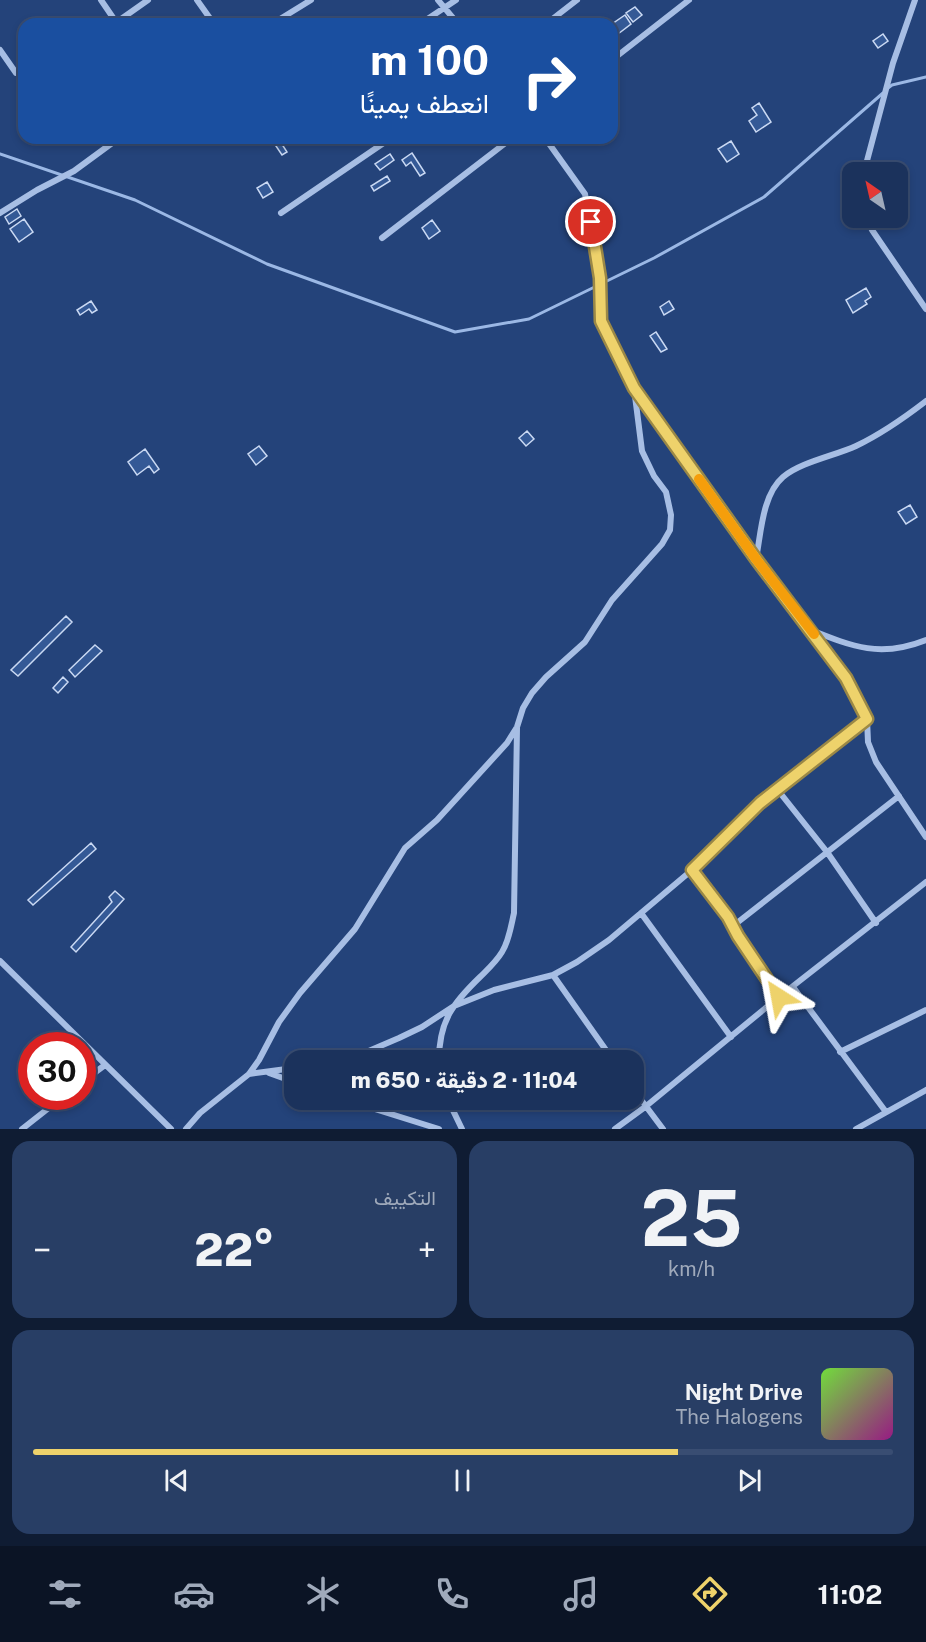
<!DOCTYPE html>
<html lang="ar">
<head>
<meta charset="utf-8">
<style>
  :root { --surface:#1b325c; --page:#283e65; --text:#f1f3f6; --muted:#a0aabb; --line:#394d72; --accent:#eed26b }
  body { margin:0; font-family:"Public Sans",Vazirmatn,sans-serif; background:var(--page); color:var(--text); direction:rtl; height:100vh; display:flex; flex-direction:column; font-size:22px; white-space:nowrap }
  * { box-sizing:border-box; margin:0 }
  p { font-size:20px; color:var(--muted) }
  .icon { flex:none; width:33px; height:33px; fill:none; stroke:currentColor; stroke-width:2; stroke-linecap:round; stroke-linejoin:round }
  .map { position:relative; height:1129px; overflow:hidden; direction:ltr }
  .drawer { display:flex; flex-direction:column; gap:12px; padding:12px; background:#0f1c33; flex:1 }
  .drawer>* { flex:none }
  .guide { position:absolute; left:18px; top:18px; width:600px; height:126px; border-radius:18px; box-shadow:0 3px 9px #0003,0 0 0 2px var(--line); direction:rtl; background:#1a4fa0; color:#fff; overflow:hidden }
  .needle { width:39px; rotate:326deg }
  .controls { position:absolute; left:842px; top:162px; display:grid; gap:12px }
  .controls a { display:grid; place-items:center; width:66px; height:66px; border-radius:12px; background:var(--surface); box-shadow:0 3px 9px #0003,0 0 0 2px var(--line); font-size:30px }
  .speed { position:absolute; left:18px; top:1032px; display:flex; gap:12px; font-size:30px; font-weight:700; text-align:center }
  .speed>* { display:grid; place-content:center; width:78px; height:78px; border-radius:50%; background:var(--surface); box-shadow:0 3px 9px #0003,0 0 0 2px var(--line); line-height:1 }
  .speed .limit { border:9px solid #d22; background:#fff; color:#111 }
  .pin { position:absolute; display:grid; place-items:center; width:51px; height:51px; color:#fff; margin:-26px; border:3px solid #fff; border-radius:50%; box-shadow:0 2px 6px #0007 }
  .me { position:absolute; width:66px; margin:-33px; rotate:326deg; stroke-linejoin:round; filter:drop-shadow(0 0 4px #0008) }
  .turn { display:flex; align-items:center; gap:21px; height:126px; padding:0 30px; font-size:27px }
  .turn .icon { width:78px; height:78px; stroke-width:2.5 }
  .turn b { display:block; font-size:42px; line-height:51px }
  .big { font-size:45px; font-weight:800; line-height:1.1 }
  .drawer .tile { flex:1; display:flex; flex-direction:column; justify-content:center; gap:9px; min-width:0; padding:0 21px; border-radius:18px; background:var(--page) }
  .drawer .dial { align-items:center; gap:0 }
  .dial b { font-size:78px; line-height:1 }
  .song { display:flex; align-items:center; gap:18px }
  .cover { width:72px; height:72px; border-radius:9px; background:linear-gradient(135deg,hsl(100 70% 55%),hsl(310 70% 35%)) }
  .played { height:6px; border-radius:3px; background:linear-gradient(90deg,var(--accent) 75%,var(--line) 75%) }
  .keys { display:flex; justify-content:space-around; direction:ltr }
  .heat { display:flex; justify-content:space-between; align-items:center; font-size:33px; direction:ltr }
  .drawer .tiles { flex:1; display:grid; gap:12px; grid-template-columns:1fr 1fr }
  .tile:last-child { grid-column:span 2 }
  .trip { position:absolute; left:284px; top:1050px; width:360px; height:60px; border-radius:18px; background:var(--surface); box-shadow:0 3px 9px #0003,0 0 0 2px var(--line); font-weight:800; line-height:60px; text-align:center; direction:rtl }
  .dock { display:flex; height:96px; justify-content:space-around; align-items:center; background:#0b1425; color:var(--muted) }
  .dock .icon { width:42px; height:42px }
  .dock .current { color:var(--accent) }
  .dock b { font-size:27px; color:var(--text) }
  .map>svg:first-child { display:block }
  .lines { fill:none; stroke-linecap:round; stroke-linejoin:round }
  .stream { stroke:#9bb8e5; stroke-width:3 }
  .building { fill:#345996; stroke:#cad9f3; stroke-width:1.5 }
  .street { stroke:#a7bee4; stroke-width:6 }
  .route-casing { stroke:#9b8846; stroke-width:15 }
  .route { stroke:#eed26b; stroke-width:10 }
  .slow { stroke:#f59e0b; stroke-width:10 }
</style>
</head>
<body>
<div class="map">
<svg width="926" height="1129" viewBox="0 0 926 1129">
  <rect width="100%" height="100%" fill="#24437a"/>
  <g class="lines">
    <path class="stream" d="M888,88L892,85L926,77
      M0,154L135,200L267,264L455,332L529,319L654,258L764,197L883,93"/>
  </g>
  <path class="building" d="M635,7L642,15L633,22L626,13Z
    M625,15L631,24L618,34L612,24Z
    M883,34L888,41L878,48L873,41Z
    M759,103L771,122L756,132L749,121L757,115L752,108Z
    M274,138H278L287,152L282,155L272,140Z
    M731,141L739,154L727,162L718,149Z
    M412,153L425,173L420,176L411,162L406,166L402,160Z
    M390,154L394,160L380,170L375,164Z
    M387,176L390,181L374,191L371,186Z
    M267,182L273,192L263,198L257,188Z
    M17,209L21,216L9,224L5,217Z
    M24,219L33,232L19,242L10,229Z
    M432,220L440,231L429,239L422,228Z
    M866,288L871,297L865,301L867,304L853,313L846,300Z
    M91,301L97,310L92,313L89,309L80,315L77,310Z
    M669,301L674,309L664,315L660,307Z
    M656,332L667,349L661,352L650,336Z
    M527,431L534,439L526,446L519,438Z
    M259,446L267,456L256,465L248,454Z
    M145,449L159,469L154,473L149,466L137,475L128,462Z
    M910,505L917,517L906,524L898,512Z
    M66,616L72,622L18,676L11,670Z
    M95,645L102,651L75,677L69,670Z
    M63,677L68,682L58,693L53,688Z
    M91,843L96,849L33,905L28,900Z
    M115,891L124,899L76,952L71,947L112,902L109,897Z"/>
  <g class="lines">
    <path class="street" d="M101,0L116,22
      M197,0L214,24
      M438,0L458,24
      M114,24L148,0
      M272,24L311,0
      M420,24L456,0
      M546,24L577,0
      M0,50L16,73L24,76
      M612,60L689,0
      M545,138L585,194L600,278L601,321L634,388L756,559L846,678L867,719L868,742L876,762L926,837
      M864,172L893,63L915,0
      M0,213L37,190L74,171L119,138
      M281,213L391,138
      M866,218L872,230L926,309
      M382,238L512,138
      M756,559C761,534 762,495 783,477C801,462 834,456 856,446C881,434 904,418 926,401
      M811,630C853,647 881,658 926,640
      M777,789L827,852L876,923
      M692,870L728,917L738,936L779,997
      M641,913L731,1037
      M733,926L899,796
      M0,961L171,1129
      M553,975L613,1060
      M793,987L886,1112
      M840,1052L926,1010
      M333,1060L364,1053L399,1038L422,1027L454,1006L494,990L553,975L577,962L609,940L692,870L760,803L867,719
      M439,1060C439,1021 453,1003 480,977C488,969 496,962 502,952C509,941 511,926 514,913L517,728
      M269,1073L294,1082
      M249,1074L294,1068
      M82,1082L105,1065
      M633,1089L663,1129
      M346,1100L439,1129
      M448,1100L462,1129
      M22,1129L64,1096
      M186,1129L200,1113L249,1074L259,1060L279,1022L300,993L355,929L405,848L437,820L507,743L517,727L523,708L532,693L546,677L585,642L612,600L662,544L670,530L671,515L666,492L654,476L642,451L634,388
      M615,1129L645,1107L779,997L926,882
      M856,1129L926,1090"/>
  </g>
  <g class="lines">
    <g class="route-casing">
      <path id="route" d="M591,222L600,278L601,321L634,388L756,559L846,678L867,719L760,803L692,870L728,917L738,936L779,997"/>
    </g>
    <use href="#route" class="route"/>
    <path class="slow" d="M699,479L756,559L814,634"/>
  </g>
</svg>
<div class="controls">
<a><svg class="needle" viewBox="-14 -14 28 28"><path d="M0-13l5 13h-10z" fill="#e53935"/><path d="M0 13l5-13h-10z" fill="#a0aabb"/></svg></a>
</div>
<div class="speed"><div class="limit">30</div></div>
<div class="pin" style="left:591px;top:222px;background:#d93025"><svg class="icon" aria-label="arrive" viewBox="0 0 24 24"><path d="M6 21V4h12l-3 4 3 4H6"/></svg></div>
<svg class="me" style="left:779px;top:997px" viewBox="-20 -20 40 40"><path d="M0-17L14 15 0 8-14 15z" fill="#eed26b" stroke="#fff" stroke-width="4"/></svg>
<div class="trip">11:04 · 2 دقيقة · 650 m</div>
<div class="guide">
<div class="turn"><svg class="icon" aria-label="right" viewBox="0 0 24 24"><path d="M7 20v-9h11M14 6l5 5-5 5"/></svg><div><b>100 m</b>انعطف يمينًا</div></div>
</div>
</div>
<section class="drawer">
<div class="tiles">
<div class="tile dial"><b>25</b><p>km/h</p></div>
<div class="tile"><p>التكييف</p>
<div class="heat"><a>−</a><b class="big">22°</b><a>+</a></div>
</div>
<div class="tile">
<div class="song"><i class="cover"></i><div><b>Night Drive</b><p>The Halogens</p></div></div>
<div class="played"></div>
<div class="keys"><svg class="icon" aria-label="previous" viewBox="0 0 24 24"><path d="M18 5L8 12l10 7zM5 5v14"/></svg><svg class="icon" aria-label="pause" viewBox="0 0 24 24"><path d="M8 5v14M16 5v14"/></svg><svg class="icon" aria-label="next" viewBox="0 0 24 24"><path d="M6 5l10 7-10 7zM19 5v14"/></svg></div>
</div>
</div>
</section>
<nav class="dock">
<b>11:02</b>
<svg class="icon current" aria-label="directions" viewBox="0 0 24 24"><path d="M12 3l9 9-9 9-9-9zM9 14v-3h6M13 9l2 2-2 2"/></svg>
<svg class="icon" aria-label="music" viewBox="0 0 24 24"><path d="M9 18V5l10-2v13"/><circle cx="6" cy="18" r="3"/><circle cx="16" cy="16" r="3"/></svg>
<svg class="icon" aria-label="phone" viewBox="0 0 24 24"><path d="M5 4h4l2 5-3 2q2 4 5 5l2-3 5 2v4C11 20 4 13 5 4z"/></svg>
<svg class="icon" aria-label="climate" viewBox="0 0 24 24"><path d="M12 3v18M4 7l16 10M4 17L20 7"/></svg>
<svg class="icon" aria-label="car" viewBox="0 0 24 24"><path d="M5 17H2v-5l4-1 3-4h7l3 4 3 1v5h-3M9 17h6M6 11h13"/><circle cx="7" cy="17" r="2"/><circle cx="17" cy="17" r="2"/></svg>
<svg class="icon" aria-label="filters" viewBox="0 0 24 24"><path d="M4 7h16M4 17h16"/><circle cx="9" cy="7" r="2"/><circle cx="15" cy="17" r="2"/></svg>
</nav>
</body>
</html>
